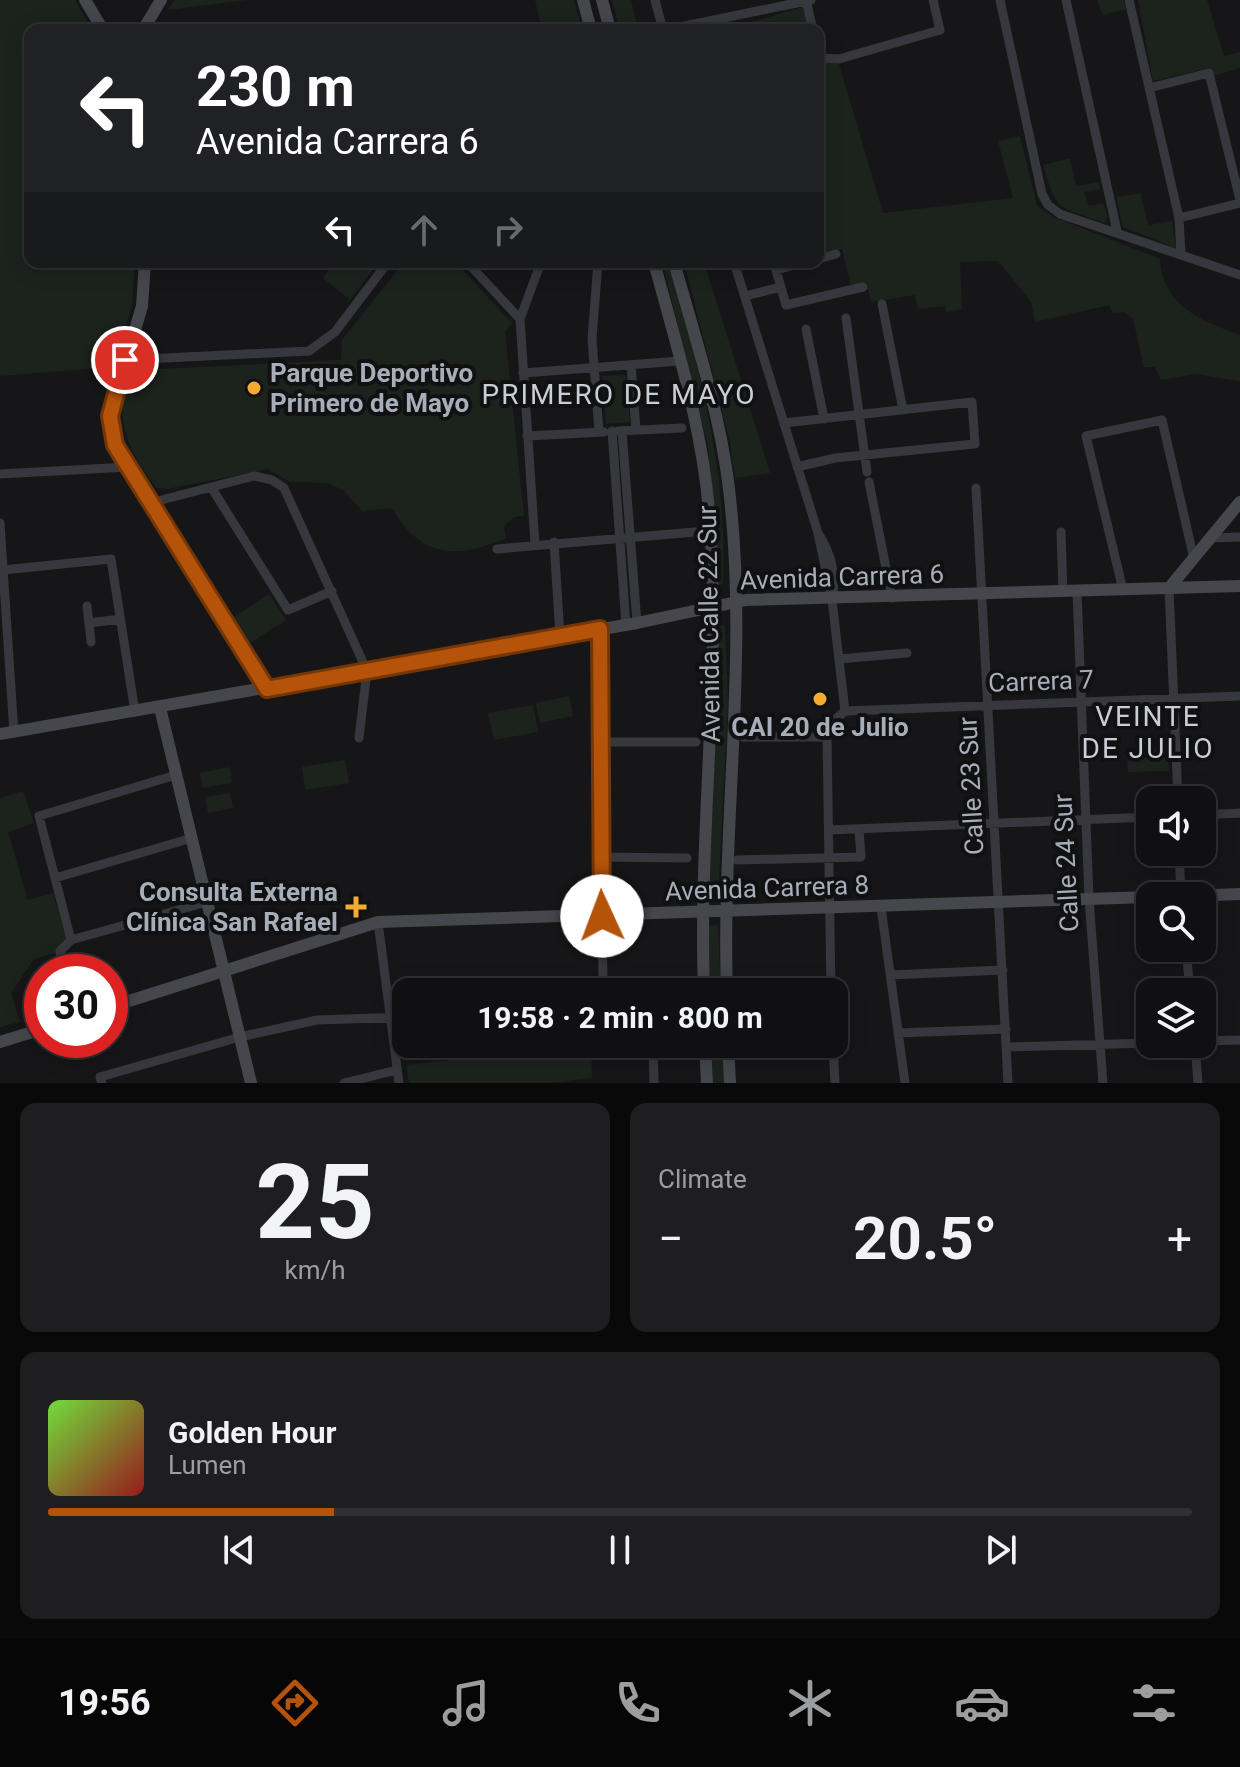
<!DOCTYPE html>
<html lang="en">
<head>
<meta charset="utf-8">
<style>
  :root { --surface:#101012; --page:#1e1e20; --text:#f1f3f6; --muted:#9c9d9f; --line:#303032; --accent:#b45309 }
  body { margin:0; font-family:Roboto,sans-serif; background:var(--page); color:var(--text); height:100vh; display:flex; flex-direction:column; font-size:30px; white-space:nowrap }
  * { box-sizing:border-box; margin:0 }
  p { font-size:26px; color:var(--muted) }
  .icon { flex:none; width:44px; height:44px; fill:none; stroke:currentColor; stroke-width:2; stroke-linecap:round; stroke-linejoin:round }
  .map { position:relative; height:1083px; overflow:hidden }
  .drawer { display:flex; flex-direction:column; gap:20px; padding:20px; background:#09090a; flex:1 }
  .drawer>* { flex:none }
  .guide { position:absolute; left:24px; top:24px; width:800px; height:244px; border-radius:16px; box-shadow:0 4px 20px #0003,0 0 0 2px var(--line); background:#202124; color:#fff; overflow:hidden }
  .fabs { position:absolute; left:1136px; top:786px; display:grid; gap:16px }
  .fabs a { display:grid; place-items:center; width:80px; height:80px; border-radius:16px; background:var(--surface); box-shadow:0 4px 20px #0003,0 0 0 2px var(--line); font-size:40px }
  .speed { position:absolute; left:24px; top:954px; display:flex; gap:16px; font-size:40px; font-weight:700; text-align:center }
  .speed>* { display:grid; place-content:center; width:104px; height:104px; border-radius:50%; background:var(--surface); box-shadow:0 4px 20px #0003,0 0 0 2px var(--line); line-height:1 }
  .speed .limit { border:12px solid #d22; background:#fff; color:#111 }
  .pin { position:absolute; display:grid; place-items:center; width:68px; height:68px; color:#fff; margin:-34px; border:4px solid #fff; border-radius:50%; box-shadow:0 2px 8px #0007 }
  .me { position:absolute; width:88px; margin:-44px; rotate:358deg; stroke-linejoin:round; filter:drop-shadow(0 0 6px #0008) }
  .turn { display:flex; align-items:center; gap:28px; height:168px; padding:0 40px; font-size:36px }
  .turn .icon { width:104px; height:104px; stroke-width:2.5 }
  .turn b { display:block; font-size:56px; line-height:68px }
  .lanes { display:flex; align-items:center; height:76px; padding:0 40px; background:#0003; justify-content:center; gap:40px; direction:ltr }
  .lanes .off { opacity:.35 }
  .big { font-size:60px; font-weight:700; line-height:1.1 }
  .drawer .card { flex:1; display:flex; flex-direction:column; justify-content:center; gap:12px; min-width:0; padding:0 28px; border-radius:16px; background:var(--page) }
  .drawer .dial { align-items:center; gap:0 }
  .dial b { font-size:104px; line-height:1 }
  .song { display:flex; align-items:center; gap:24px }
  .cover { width:96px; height:96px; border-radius:12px; background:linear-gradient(135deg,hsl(100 70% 55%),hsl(0 70% 35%)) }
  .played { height:8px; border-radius:4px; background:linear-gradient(90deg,var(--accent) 25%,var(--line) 25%) }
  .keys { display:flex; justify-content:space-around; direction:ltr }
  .heat { display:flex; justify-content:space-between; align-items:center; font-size:44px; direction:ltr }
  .drawer .tiles { flex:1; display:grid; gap:20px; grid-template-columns:1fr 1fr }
  .card:last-child { grid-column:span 2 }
  .trip { position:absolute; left:392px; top:978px; width:456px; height:80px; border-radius:16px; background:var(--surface); box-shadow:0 4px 20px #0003,0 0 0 2px var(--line); font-weight:700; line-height:80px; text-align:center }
  .dock { display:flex; height:128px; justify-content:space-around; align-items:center; background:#060607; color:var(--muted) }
  .dock .icon { width:56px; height:56px }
  .dock .on { color:var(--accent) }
  .dock b { font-size:36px; color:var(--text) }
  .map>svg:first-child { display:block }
  .green { fill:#1c231d }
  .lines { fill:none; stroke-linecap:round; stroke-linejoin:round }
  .street { stroke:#37383d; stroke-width:9 }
  .secondary { stroke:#45474d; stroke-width:12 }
  .route-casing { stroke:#753606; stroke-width:20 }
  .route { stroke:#b45309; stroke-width:14 }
  .poi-dot { fill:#f4ab32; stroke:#111113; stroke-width:3 }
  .labels { text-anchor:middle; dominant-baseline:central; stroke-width:8; stroke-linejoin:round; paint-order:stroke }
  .poi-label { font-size:26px; font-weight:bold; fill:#a8aeb8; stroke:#111113; text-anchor:start }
  .street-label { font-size:26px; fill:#a8aeb8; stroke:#111113 }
  .neighbourhood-label { font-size:28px; letter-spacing:2px; fill:#c9cdd4; stroke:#111113 }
</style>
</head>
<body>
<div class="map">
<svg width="1240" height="1083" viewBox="0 0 1240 1083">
  <rect width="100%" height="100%" fill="#161618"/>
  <path class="green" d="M0,0H75L92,30H30V262H135L132,307L111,367L0,376Z
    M175,0H247L168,10Z
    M535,0H574L582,30H542Z
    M612,0H631L638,30H620Z
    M1097,0H1123L1126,9L1103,15Z
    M1138,0H1207L1224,56L1240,52V68L1213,76L1209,68L1153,81Z
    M803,7L809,30L734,27Z
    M818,61L839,64L883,213L1013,198L998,141L1020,136L1037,206L1054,217L1160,259C1162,305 1201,321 1240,335V381L1195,374L1161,380L1155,367H1144L1133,319L1125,312L1113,313L1109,305L1035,322L1031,302L998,261L960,262L962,309L946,312L945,306L918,309L915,295L871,302L867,283L851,286L842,249L821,253L818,238Z
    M1070,158L1076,186L1099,182L1100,189L1084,192L1089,206L1103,203L1108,217L1105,223C1060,207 1055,213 1044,165Z
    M1141,193L1148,225L1172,221L1176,248L1123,227L1116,197Z
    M334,262H379L350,300L323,278Z
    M404,262H455L512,323L505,332L524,516L514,517L504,526L506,538C456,560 420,557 392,508L362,511L344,491L329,483L290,482L268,469L167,489L157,488C130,457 106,407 137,370L341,360L342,340Z
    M662,262H670C699,373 728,468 723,584L715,585L708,446Z
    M684,262H704L770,473L735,478L730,442Z
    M626,375L630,422L606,424L603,376Z
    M269,594L286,620L250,643L234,617Z
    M725,625L728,704L718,899L709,900L716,627Z
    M569,696L573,716L540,723L536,703Z
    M533,705L538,732L494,740L488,713Z
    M1168,748L1169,771L1128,772L1127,750Z
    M345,760L349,783L305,790L302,767Z
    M230,767L232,783L203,788L200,773Z
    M23,791L34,823L8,832L28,900L53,893L69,949L34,959L11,993L20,1022L0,1027V798Z
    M230,793L233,808L208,813L205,797Z
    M718,925L721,992H708L704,927Z
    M466,1044H591L592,1078L551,1083H409L406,1065L467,1058Z
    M711,1044H723L724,1083H713Z"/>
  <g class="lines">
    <path class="street" d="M655,0L663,30
      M806,0L813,30
      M1000,0L1042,194L1048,205L1060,214L1240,275
      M1066,0L1117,231
      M1129,0L1179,218L1181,254
      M665,30L811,0
      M818,51L822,58L839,59L940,30L933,0
      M1149,88L1209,73L1240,200
      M1179,218L1240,203
      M818,259L836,254
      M467,262L520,319
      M598,262L592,339L599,432
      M734,262L818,533L832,600L845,711
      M806,262L776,270L786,305L863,287
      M745,296L781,287
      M882,304L903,410
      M846,318L867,472
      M806,329L824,419
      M125,360L309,351L335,332L388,262
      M631,365L636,430
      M523,373L680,361
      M784,423L972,402L975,444L835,458L797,467
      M612,431L626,625
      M618,431L682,428
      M622,431L637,623
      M527,436L604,432
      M0,474L128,467
      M869,482L892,598
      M211,487L288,610L332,591
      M976,488L1008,1083
      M150,503L254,476L272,480L284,488L367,671L359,738
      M0,523L14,733
      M1061,532L1063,592
      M820,536C831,554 836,573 833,594
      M1210,538L1240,537
      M554,542L560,636
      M535,544L520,319L541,262
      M497,549L695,532
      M3,570L111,559L135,712
      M1169,588L1178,800
      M1123,590L1086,436L1162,420L1194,559
      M1077,592L1089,899L1103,1083
      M87,606L91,642
      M89,623L120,619
      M600,629L603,992
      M839,659L907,653
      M845,711L1240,696
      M743,737H827
      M600,742H696
      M1202,815L1240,813
      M829,830L1150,817
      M1179,852L1181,896
      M600,857L687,858
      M737,860L861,857L859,829
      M55,878L192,838
      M881,907L905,1083
      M378,922L399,1083
      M71,940L39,816L176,775
      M1186,948L1190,992
      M62,972L60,951L71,940L207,902
      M890,975L1003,970
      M831,992L827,737L830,724L845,711
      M898,1033L1006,1029
      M1202,1041L1240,1040
      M653,1044L654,1083
      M833,1044L835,1083
      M1195,1044L1198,1083
      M1007,1047L1150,1043
      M102,1083L100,1077L240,1037L317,1020L406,1017
      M344,1083L397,1070"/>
    <path class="secondary" d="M85,0L103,30
      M583,0L591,30
      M602,0L610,30
      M143,30L161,0
      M145,262L142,306L110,416L113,439L267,689
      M654,262C676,344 702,426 709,511C722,671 698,832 704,992
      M674,262C694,334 718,406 728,481C750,650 721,822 727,992
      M1169,588L1240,502
      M160,708L251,1083
      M0,734L637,623L746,600L1240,586
      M1188,896L1240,894
      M110,1007L378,922L1150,897
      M0,1042L42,1029
      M705,1044L707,1083
      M728,1044L730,1083"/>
  </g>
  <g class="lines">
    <g class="route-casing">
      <path id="route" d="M125,360L110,416L115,445L267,689L600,629L602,916"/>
    </g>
    <use href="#route" class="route"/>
  </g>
  <g class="poi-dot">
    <circle cx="254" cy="388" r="8"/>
    <circle cx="820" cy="699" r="8"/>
    <path d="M352 895h8v8h8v8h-8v8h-8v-8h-8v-8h8z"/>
  </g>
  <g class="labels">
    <g class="poi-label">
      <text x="270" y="373">Parque Deportivo<tspan x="270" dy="30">Primero de Mayo</tspan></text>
      <text x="820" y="727" text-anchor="middle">CAI 20 de Julio</text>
      <text x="338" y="892" text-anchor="end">Consulta Externa<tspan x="338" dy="30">Clínica San Rafael</tspan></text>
    </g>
    <g class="street-label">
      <text transform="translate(842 577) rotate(-2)">Avenida Carrera 6</text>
      <text transform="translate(709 624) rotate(-91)">Avenida Calle 22 Sur</text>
      <text transform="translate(1041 681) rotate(-2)">Carrera 7</text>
      <text transform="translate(971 786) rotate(-93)">Calle 23 Sur</text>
      <text transform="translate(1066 863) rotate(-93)">Calle 24 Sur</text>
      <text transform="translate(767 888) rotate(-2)">Avenida Carrera 8</text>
    </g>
    <g class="neighbourhood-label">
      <text x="619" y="394">PRIMERO DE MAYO</text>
      <text x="1148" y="716">VEINTE<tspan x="1148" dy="32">DE JULIO</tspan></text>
    </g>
  </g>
</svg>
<div class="fabs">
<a><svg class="icon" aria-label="sound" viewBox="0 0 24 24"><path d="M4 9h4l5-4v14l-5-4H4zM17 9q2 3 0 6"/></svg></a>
<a><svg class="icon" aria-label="search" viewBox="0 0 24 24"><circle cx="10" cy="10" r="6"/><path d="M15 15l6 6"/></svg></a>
<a><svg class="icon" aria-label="layers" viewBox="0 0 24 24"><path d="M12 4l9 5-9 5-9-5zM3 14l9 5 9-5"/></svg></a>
</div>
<div class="speed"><div class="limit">30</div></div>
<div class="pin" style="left:125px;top:360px;background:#d93025"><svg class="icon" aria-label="arrive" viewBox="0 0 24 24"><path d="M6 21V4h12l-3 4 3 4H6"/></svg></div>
<svg class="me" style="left:602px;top:916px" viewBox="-20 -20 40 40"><circle r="19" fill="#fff"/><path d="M0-13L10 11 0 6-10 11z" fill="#b45309"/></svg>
<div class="trip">19:58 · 2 min · 800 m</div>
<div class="guide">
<div class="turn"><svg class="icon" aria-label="left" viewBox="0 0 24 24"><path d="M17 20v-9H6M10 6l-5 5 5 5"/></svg><div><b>230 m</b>Avenida Carrera 6</div></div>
<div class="lanes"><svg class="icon" aria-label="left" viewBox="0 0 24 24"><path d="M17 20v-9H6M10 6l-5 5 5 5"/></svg><svg class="icon off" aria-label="ahead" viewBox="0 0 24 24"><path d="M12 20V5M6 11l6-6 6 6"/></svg><svg class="icon off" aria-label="right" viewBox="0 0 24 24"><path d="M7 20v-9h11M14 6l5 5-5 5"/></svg></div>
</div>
</div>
<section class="drawer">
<div class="tiles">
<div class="card dial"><b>25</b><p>km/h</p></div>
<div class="card"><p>Climate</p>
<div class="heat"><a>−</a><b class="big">20.5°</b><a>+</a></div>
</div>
<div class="card">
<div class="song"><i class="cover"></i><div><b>Golden Hour</b><p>Lumen</p></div></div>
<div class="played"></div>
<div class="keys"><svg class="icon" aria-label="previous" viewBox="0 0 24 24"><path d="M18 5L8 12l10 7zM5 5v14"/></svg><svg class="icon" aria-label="pause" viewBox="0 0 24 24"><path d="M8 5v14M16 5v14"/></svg><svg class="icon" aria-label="next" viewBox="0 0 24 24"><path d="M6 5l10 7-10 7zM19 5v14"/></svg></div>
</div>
</div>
</section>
<nav class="dock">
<b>19:56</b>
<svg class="icon on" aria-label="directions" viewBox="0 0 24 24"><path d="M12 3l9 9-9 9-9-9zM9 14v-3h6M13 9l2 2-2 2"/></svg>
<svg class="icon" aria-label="music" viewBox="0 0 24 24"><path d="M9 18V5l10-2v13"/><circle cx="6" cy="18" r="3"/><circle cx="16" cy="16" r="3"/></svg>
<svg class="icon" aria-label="phone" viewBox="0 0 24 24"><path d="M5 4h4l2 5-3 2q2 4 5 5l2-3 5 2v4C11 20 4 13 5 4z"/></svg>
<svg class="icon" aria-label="climate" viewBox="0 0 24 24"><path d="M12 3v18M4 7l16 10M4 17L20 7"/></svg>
<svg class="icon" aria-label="car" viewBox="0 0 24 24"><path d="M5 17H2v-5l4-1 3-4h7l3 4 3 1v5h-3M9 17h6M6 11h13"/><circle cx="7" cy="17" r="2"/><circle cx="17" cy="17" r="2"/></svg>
<svg class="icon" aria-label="filters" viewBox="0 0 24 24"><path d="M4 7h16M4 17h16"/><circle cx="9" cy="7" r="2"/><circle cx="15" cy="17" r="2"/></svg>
</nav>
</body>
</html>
